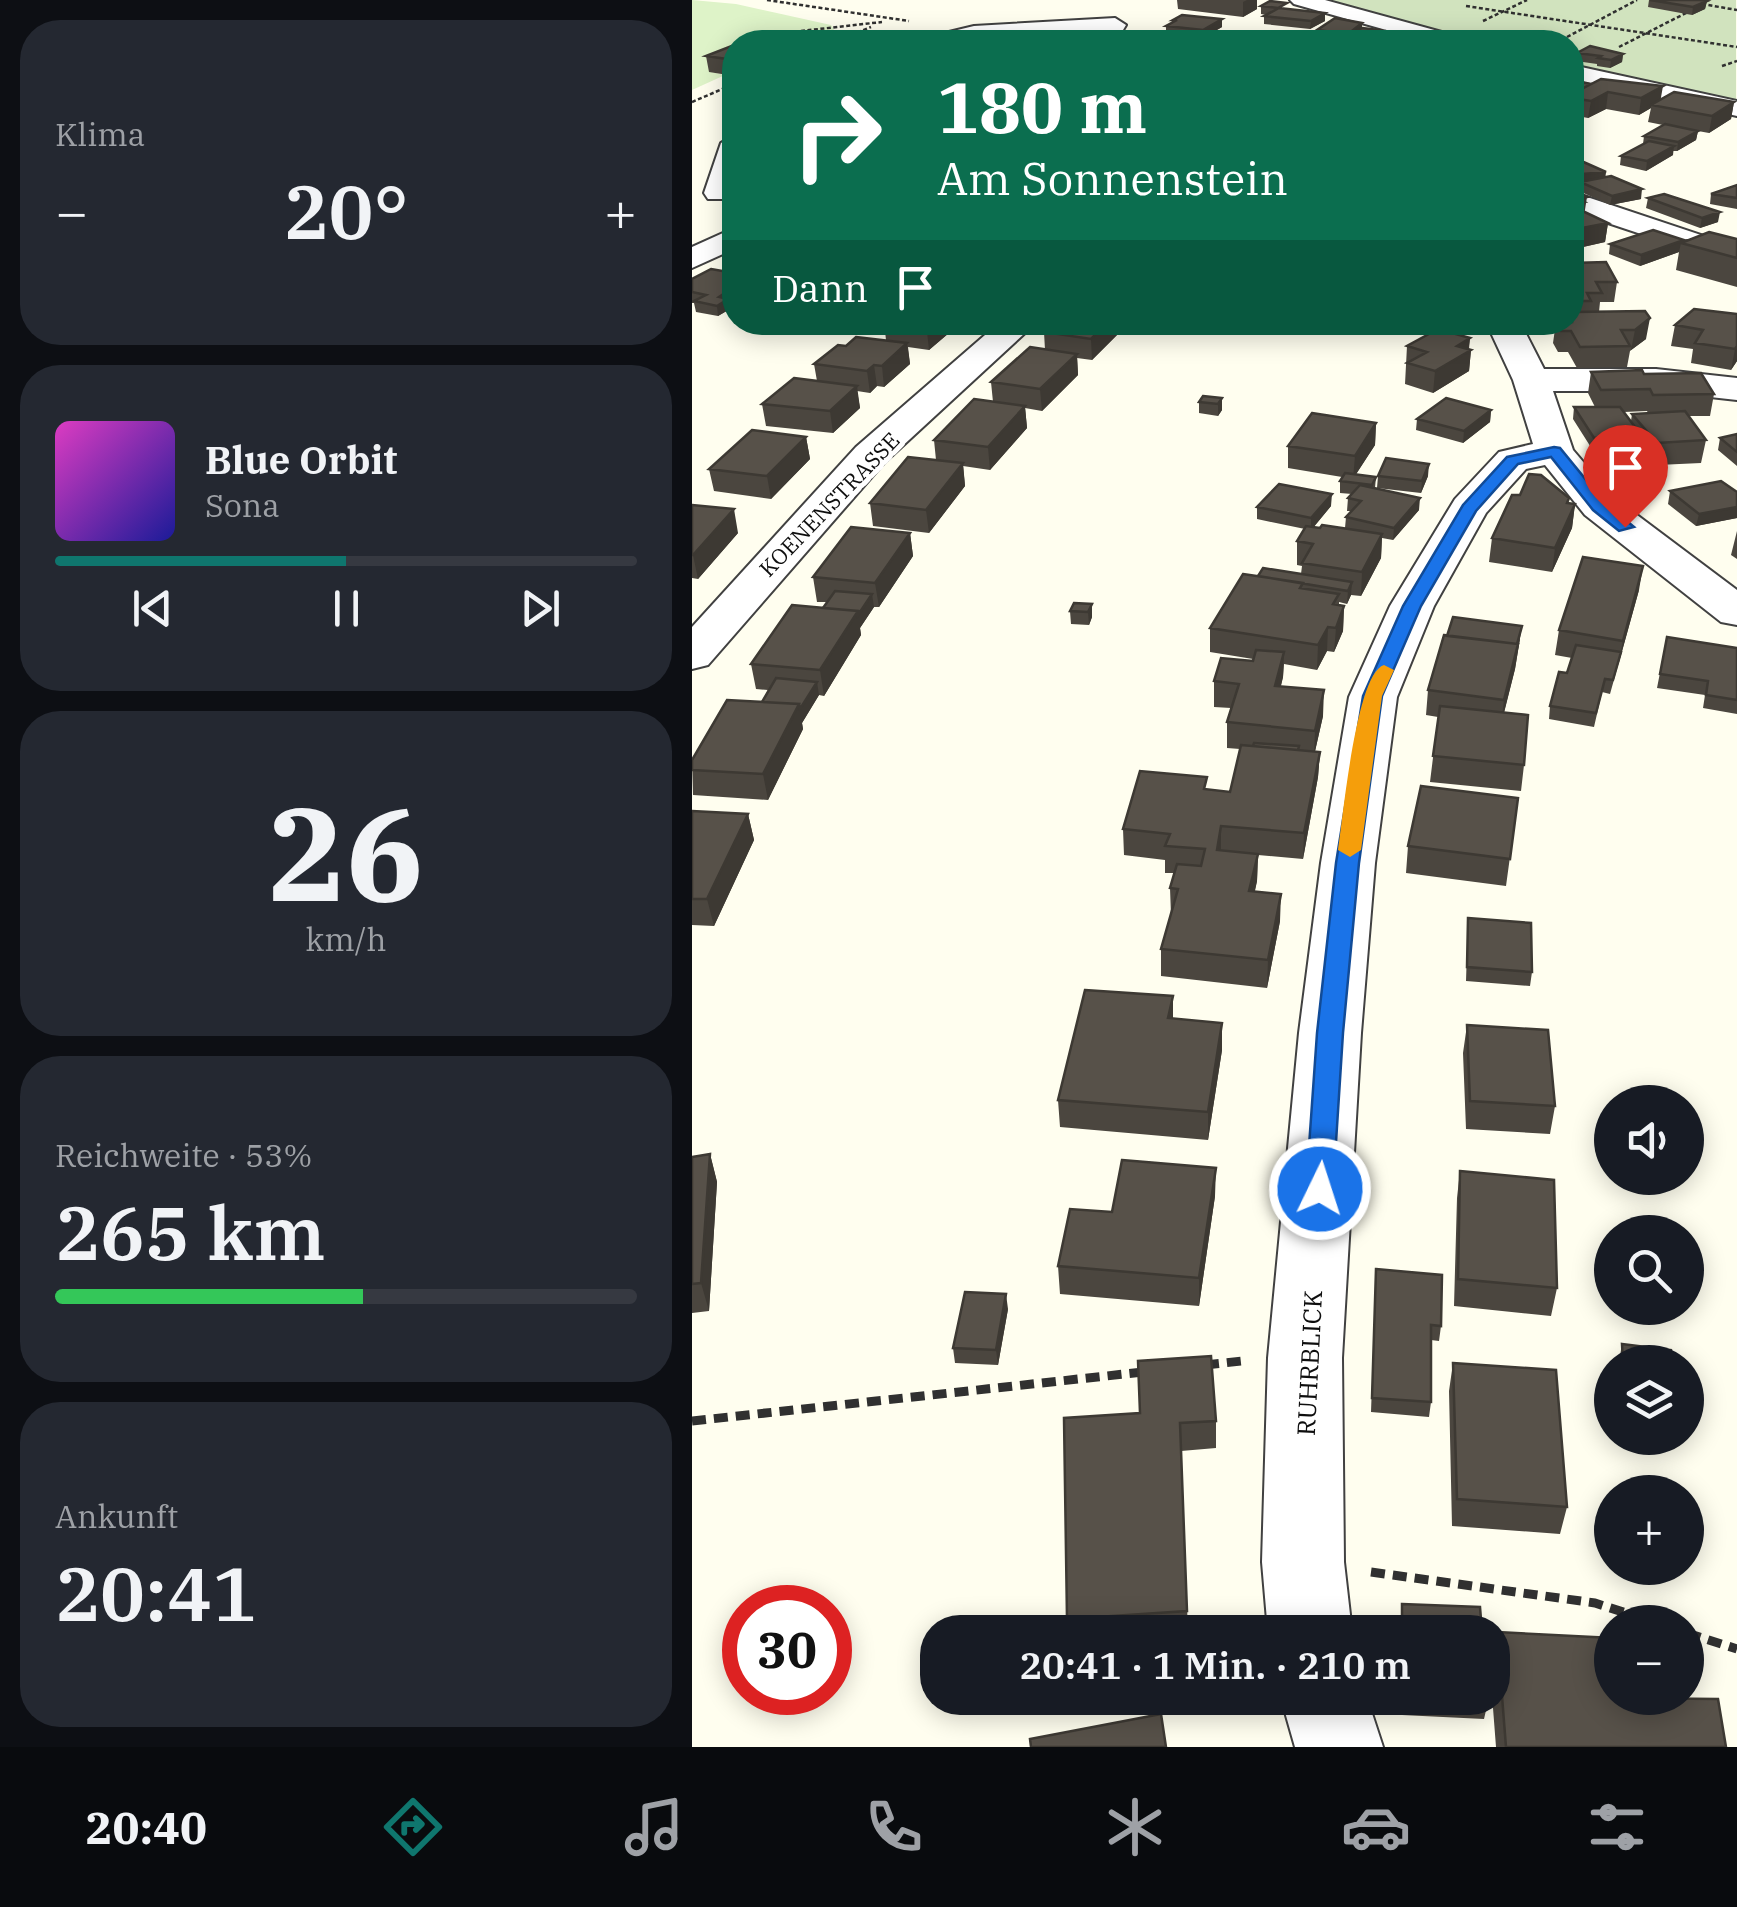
<!DOCTYPE html>
<html lang="de">
<head>
<meta charset="utf-8">
<style>
  :root { --surface:#171b24; --page:#242831; --text:#f1f3f6; --muted:#9ea1a6; --line:#363941; --accent:#0f766e }
  body { margin:0; font-family:"IBM Plex Serif",serif; background:var(--page); color:var(--text); height:100vh; display:flex; flex-direction:column; font-size:38px; white-space:nowrap }
  * { box-sizing:border-box; margin:0 }
  p { font-size:32px; color:var(--muted) }
  .icon { flex:none; width:55px; height:55px; fill:none; stroke:currentColor; stroke-width:2; stroke-linecap:round; stroke-linejoin:round }
  .map { position:relative; flex:1; overflow:hidden }
  .drawer { display:flex; flex-direction:column; gap:20px; padding:20px; background:#0d0f14; width:692px }
  .drawer>* { flex:none }
  .hud { position:absolute; left:30px; top:30px; width:862px; height:305px; border-radius:40px; box-shadow:0 5px 25px #0003; background:#0b6e4f; color:#fff; overflow:hidden }
  .fabs { position:absolute; left:902px; top:1085px; display:grid; gap:20px }
  .fabs a { display:grid; place-items:center; width:110px; height:110px; border-radius:50%; background:var(--surface); box-shadow:0 5px 25px #0003; font-size:50px }
  .speed { position:absolute; left:30px; top:1585px; display:flex; gap:20px; font-size:50px; font-weight:700; text-align:center }
  .speed>* { display:grid; place-content:center; width:130px; height:130px; border-radius:50%; background:var(--surface); box-shadow:0 5px 25px #0003; line-height:1 }
  .speed .limit { border:15px solid #d22; background:#fff; color:#111 }
  .pin { position:absolute; display:grid; place-items:center; width:85px; height:85px; color:#fff; margin:-102px -42px; border-radius:50% 50% 50% 0; rotate:-45deg; box-shadow:0 0 10px #0007 }
  .pin .icon { rotate:45deg }
  .me { position:absolute; width:110px; margin:-55px; rotate:4deg; stroke-linejoin:round; filter:drop-shadow(0 0 8px #0008) }
  .turn { display:flex; align-items:center; gap:35px; height:210px; padding:0 50px; font-size:45px }
  .turn .icon { width:130px; height:130px; stroke-width:2.5 }
  .turn b { display:block; font-size:70px; line-height:85px }
  .then { display:flex; align-items:center; height:95px; padding:0 50px; background:#0003; gap:20px; font-size:38px }
  .big { font-size:75px; font-weight:600; line-height:1.1 }
  .drawer .tile { flex:1; display:flex; flex-direction:column; justify-content:center; gap:15px; min-width:0; padding:0 35px; border-radius:40px; background:var(--page) }
  .drawer .dial { align-items:center; gap:0 }
  .dial b { font-size:130px; line-height:1 }
  .song { display:flex; align-items:center; gap:30px }
  .cover { width:120px; height:120px; border-radius:15px; background:linear-gradient(135deg,hsl(310 70% 55%),hsl(240 70% 35%)) }
  .played { height:10px; border-radius:5px; background:linear-gradient(90deg,var(--accent) 50%,var(--line) 50%) }
  .keys { display:flex; justify-content:space-around; direction:ltr }
  .heat { display:flex; justify-content:space-between; align-items:center; font-size:55px; direction:ltr }
  .charge { height:15px; border-radius:8px; background:linear-gradient(90deg,#34c759 53%,var(--line) 0) }
  .trip { position:absolute; left:228px; top:1615px; width:590px; height:100px; border-radius:40px; background:var(--surface); box-shadow:0 5px 25px #0003; font-weight:600; line-height:100px; text-align:center }
  .tabs { display:flex; height:160px; justify-content:space-around; align-items:center; background:#090b0e; color:var(--muted) }
  .tabs .icon { width:70px; height:70px }
  .tabs .active { color:var(--accent) }
  .tabs b { font-size:45px; color:var(--text) }
  main { display:flex; flex:1; min-height:0 }
  .map>svg:first-child { display:block }
  .cemetery { fill:#d1e3be }
  .pitch { fill:#def3c8 }
  .lines { fill:none; stroke-linecap:round; stroke-linejoin:round }
  .minor-casing { stroke:#414141; stroke-width:4 }
  .path-far1 { stroke:#303030; stroke-width:2.5; stroke-dasharray:4 2.5; stroke-linecap:butt }
  .path { stroke:#303030; stroke-width:9; stroke-dasharray:14 8; stroke-linecap:butt }
  .minor { fill:#fff; fill-rule:evenodd }
  .wall { fill:#4b463f; fill-rule:evenodd }
  .shaded-wall { fill:#3d3933 }
  .building { fill:#575149; stroke:#3d3933; stroke-width:2.5 }
  .route { fill:#1a73e8; stroke:#114b97; stroke-width:2.5 }
  .slow { fill:#f59e0b }
  .labels { text-anchor:middle; dominant-baseline:central; stroke-width:10; stroke-linejoin:round; paint-order:stroke }
  .far-street-label { font-size:22px; fill:#0e0e0e; stroke:#fff }
  .street-label { font-size:25px; fill:#0e0e0e; stroke:#fff }
</style>
</head>
<body>
<main>
<section class="drawer">
<div class="tile"><p>Klima</p>
<div class="heat"><a>−</a><b class="big">20°</b><a>+</a></div>
</div>
<div class="tile">
<div class="song"><i class="cover"></i><div><b>Blue Orbit</b><p>Sona</p></div></div>
<div class="played"></div>
<div class="keys"><svg class="icon" aria-label="previous" viewBox="0 0 24 24"><path d="M18 5L8 12l10 7zM5 5v14"/></svg><svg class="icon" aria-label="pause" viewBox="0 0 24 24"><path d="M8 5v14M16 5v14"/></svg><svg class="icon" aria-label="next" viewBox="0 0 24 24"><path d="M6 5l10 7-10 7zM19 5v14"/></svg></div>
</div>
<div class="tile dial"><b>26</b><p>km/h</p></div>
<div class="tile"><p>Reichweite · 53%</p><b class="big">265 km</b><div class="charge"></div></div>
<div class="tile"><p>Ankunft</p><b class="big">20:41</b></div>
</section>
<div class="map">
<svg width="1045" height="1747" viewBox="0 0 1045 1747">
  <rect width="100%" height="100%" fill="#fffeef"/>
  <path class="cemetery" d="M632,0H1044V102L880,65V42H785Z"/>
  <path class="pitch" d="M0,0L44,4L139,25L147,38L135,42H42V62L19,72L33,75L0,90Z"/>
  <g class="lines">
    <g class="minor-casing">
      <path id="minor" d="M598,0H633L768,37L771,42H737L602,4Z
        M423,18L434,25L431,30L233,42L236,37L282,26Z
        M880,65L1045,101V116L880,79Z
        M42,135L40,193L36,199H16L12,193L29,143Z
        M880,192L1045,247V266L880,211Z
        M42,228V249L0,268V247Z
        M308,322H345L192,463L16,665L0,669V627L164,447Z
        M794,322H828L852,369H964L1045,378V400L964,391H861L881,450L921,497L1045,590V625L1029,622L893,515L853,465L834,469L794,513L742,606L705,697L683,863L669,1033L650,1358L652,1562L660,1632H576L570,1562L576,1358L607,1033L629,863L657,697L698,606L763,499L807,452L841,444L821,380Z
        M589,1698H675L691,1747H603Z"/>
    </g>
    <path class="path-far1" d="M75,0L217,21
      M1010,4L1045,10
      M774,6L1045,47
      M791,21L835,0
      M109,31L190,22
      M875,37L945,0
      M141,42L179,27
      M927,47L996,12
      M1030,66L1045,61
      M0,102L42,84"/>
    <path class="path" d="M513,1365L550,1361
      M0,1421L451,1372
      M679,1572L903,1603L962,1622
      M995,1633L1045,1649"/>
    <use href="#minor" class="minor"/>
  </g>
  <path class="wall" d="M485,0H565V9L551,17L486,9Z
    M957,0L1015,1L1013,9L1000,15L956,7Z
    M569,6L633,13V21L618,29L572,24V16L575,15L569,14Z
    M481,20L530,27L511,38L474,34V26L481,22Z
    M670,28L688,34L735,42H659V39L656,42L624,38L625,30Z
    M42,45V76L17,72L14,56Z
    M885,53L931,54L930,62L918,68L905,66V64L884,61Z
    M880,80L969,100L1042,102L1039,119L1017,133L1006,131L1004,140L985,151H981V155L954,171L928,165L929,156L951,144L952,136L971,125L956,122L959,108L947,115L914,109L896,118L880,115Z
    M880,161L914,177L949,199L918,205L887,191L888,183L880,180Z
    M1045,185V209L1018,204L1019,194Z
    M880,190L893,212L916,223L913,242L882,249L880,247Z
    M956,198L1026,222L1008,228L954,208Z
    M1045,239V287L984,270L987,252L948,266L917,254L918,244Z
    M42,242V267L37,266L34,247Z
    M880,263L925,282L922,302H908L907,312L953,311L954,339L938,351L935,367L885,368L876,352H866L861,343L864,322H880Z
    M0,279L37,302L38,309L26,316L4,312L2,303H0Z
    M1045,314V361L1039,370L999,363L1001,349L979,346L983,325Z
    M192,322H264V327L237,350L216,347L218,364L192,387L185,386L178,393L165,391L168,408L141,433L74,426L70,404L125,381L122,364L154,346L194,340Z
    M363,322H433V327L400,360L385,358L386,375L350,411L333,408L335,428L298,470L271,466L273,486L237,533L181,526L178,503L244,460L242,440L301,402L299,382L353,350L352,332Z
    M639,322H690L674,334L647,327Z
    M692,322H755L734,334Z
    M778,338L777,349L779,350L777,371L741,393L713,384L715,346Z
    M899,372L952,374L1022,394L1018,416H996L1014,440L1009,463L966,465L965,471L926,474L910,449H900L881,419L882,407H903L896,393ZM955,411L956,413L940,414L939,421L932,412Z
    M530,398V410L526,416L507,413V402Z
    M799,410L798,422L771,443L724,430L725,419Z
    M684,423L683,445L664,474L684,477L683,488L727,510L701,540L690,538L689,558L669,596L659,595L655,604L647,602V605L652,606L651,631L642,652L635,651L625,670L592,664L591,677L589,686L631,716L623,751L628,752L626,777L611,859L566,855L565,881L563,891L588,921L575,988L469,976V949L479,915L478,888L482,873H473V860L432,855L431,829L515,790L538,792L548,749L535,748V722L539,708L522,707V681L561,659L518,652V628L566,576L609,574L610,566L605,565V541L613,529L565,519V507L639,506L621,528H653L654,517L659,511H655L656,498L660,494L648,493V481L650,477L596,468V446Z
    M1045,434V466L1026,450L1028,438Z
    M114,437L118,459L79,499L22,491L17,469Z
    M686,476H736L729,493L685,488Z
    M978,491L1045,492V518L1004,526L976,504Z
    M828,495L877,498L876,503L883,504L880,528L860,572L797,562L800,538Z
    M0,505L46,533L6,579L0,578Z
    M1045,531V559L1039,555Z
    M218,533L221,556L187,607H182L168,628L169,635L132,696L127,695L110,723L111,729L76,800L1,795L0,760L70,702L76,690L64,689L59,664L131,608L135,602H125L121,577Z
    M947,590L918,694L910,692L902,727L857,719L858,706L875,673L880,658L863,655L867,630Z
    M400,604V617L397,625L379,624L378,611Z
    M975,637L1045,648V714L1011,708L1013,695L965,688Z
    M828,639L823,669L812,712L832,765L829,791L738,782L746,717L734,715L736,690Z
    M826,798L814,886L714,873L716,846Z
    M0,811L56,814L62,840L22,926L0,925Z
    M776,918L840,972L838,986L774,981Z
    M481,1019L530,1023V1050L516,1140L368,1127L366,1100Z
    M775,1025L863,1106L858,1134L774,1129L771,1053Z
    M18,1154L25,1182L17,1311L0,1313V1157Z
    M768,1171L865,1288L859,1316L762,1306L765,1198Z
    M523,1196L507,1306L368,1294L366,1266L420,1212Z
    M684,1269L749,1326L747,1341L739,1340V1402L737,1417L679,1412Z
    M316,1309L306,1365L263,1363L261,1348Z
    M930,1344L980,1362H927Z
    M761,1363L875,1507L868,1534L760,1526L757,1391Z
    M372,1418L524,1421V1448L489,1451L496,1632H377Z
    M805,1632L920,1698L1034,1747H804L800,1695V1659Z
    M710,1698H794L795,1706L792,1719L710,1715Z"/>
  <path class="shaded-wall" d="M555,0H565V9L551,17V2Z
    M1015,1L1013,9L1000,15L1001,7Z
    M633,13V21L618,29L619,21Z
    M530,19V27L511,38V30Z
    M670,23V31L659,35V39L656,42V34Z
    M931,54L930,62L918,68L919,60Z
    M971,86L968,103L959,105V108L947,115L949,98Z
    M916,92L914,109L896,118L899,101Z
    M1042,102L1039,119L1017,133L1020,116Z
    M1006,131L1004,140L985,151L986,142Z
    M982,146L981,155L954,171L955,161Z
    M914,172L913,181L889,182L890,174Z
    M950,189L949,199L918,205L920,196Z
    M895,197L892,216L880,223V204L885,199Z
    M1028,212L1026,222L1008,228L1010,218Z
    M916,223L913,242L882,249L885,229Z
    M992,240L991,244L989,243L987,252L948,266L949,255Z
    M42,287V299L37,302L38,309L26,316L25,306L27,297Z
    M958,318L954,339L939,350L943,330Z
    M234,322H264V327L237,350Z
    M416,322H433V327L400,360L399,339Z
    M675,322H690L674,334Z
    M737,322H755L734,334L735,324Z
    M778,338L776,352L779,350L777,371L741,393L743,371L765,346Z
    M215,343L218,364L192,387L190,366Z
    M1045,346V361L1039,370L1043,349Z
    M385,354L386,375L350,411L348,389Z
    M182,365L185,386L178,393L175,371Z
    M165,386L168,408L141,433L138,411Z
    M530,398V410L526,416V404Z
    M333,406L335,428L298,470L296,447Z
    M799,410L798,422L771,443L772,431Z
    M684,423L683,445L661,479L663,456Z
    M114,437L118,459L79,499L75,476Z
    M271,463L273,486L237,533L234,510Z
    M737,464L736,476L729,493L730,481Z
    M640,494L639,506L619,530V518Z
    M728,498L727,510L701,540L702,528Z
    M883,504L880,528L860,572L863,548Z
    M1045,507V518L1004,526L1007,514Z
    M42,509L46,533L6,579L1,555Z
    M218,533L221,556L187,607L183,583Z
    M690,534L689,558L669,596L670,572Z
    M951,566L947,590L926,666L931,641Z
    M660,582L659,595L655,604L656,591Z
    M180,594L182,607L168,628L169,635L132,696L128,670L166,611Z
    M400,604V617L397,625L396,612Z
    M652,606L651,631L642,652L644,628Z
    M830,626L823,669L809,725L812,700Z
    M636,627L635,651L625,670L626,645Z
    M592,652L591,677L582,711L583,686Z
    M125,682L127,695L110,723L111,729L76,800L71,774L107,704Z
    M632,690L631,716L622,756L623,731Z
    M628,752L626,777L611,859L612,833Z
    M56,814L62,840L22,926L15,899Z
    M529,826V852L525,850Z
    M566,854L565,881L556,918L557,891Z
    M589,894L588,921L575,988L576,960Z
    M481,996V1024L476,1018Z
    M530,1023V1050L516,1140V1112Z
    M18,1154L25,1182L17,1311L9,1283Z
    M524,1168L523,1196L507,1306V1278Z
    M314,1294L316,1309L306,1365L304,1350Z"/>
  <path class="building" d="M958,0H1008L1015,1L1001,7Z
    M578,1L595,3L586,8L569,6Z
    M587,8L633,13L619,21L572,16Z
    M490,15L530,19L511,30L474,26L485,20H481Z
    M643,18L670,23L656,34L625,30Z
    M670,28L688,30L677,37L659,35Z
    M693,31L736,37L726,42H673Z
    M75,33L96,35L84,40L96,42H50Z
    M498,38L531,42H492Z
    M42,45V60L14,56Z
    M898,46L931,54L919,60L906,58L909,56L885,53Z
    M909,79L971,86L949,98L916,92L899,101L880,98V94Z
    M880,80L899,84L880,94Z
    M982,92L1042,102L1020,116L959,105Z
    M973,124L1006,131L986,142L952,136Z
    M957,141L982,146L955,161L929,156Z
    M887,160L914,172L890,174L880,170V161Z
    M919,176L950,189L920,196L888,182Z
    M1045,185V198L1019,194Z
    M880,190L895,197L885,199L892,202L880,204Z
    M972,194L1028,212L1010,218L956,198Z
    M880,206L916,223L885,229L880,227Z
    M961,230L992,240L949,255L918,244Z
    M1017,232L1045,239V258L989,243Z
    M914,262L925,282H904L910,293H895L899,301H880V263Z
    M19,269L42,273V287L27,297L36,299L25,306L2,301L14,295L0,292V279Z
    M1002,309L1045,314V346L1043,349L1003,343L1011,330L983,325Z
    M953,311L958,318L943,330H929L938,346L888,347L879,331H869L864,322H880V314L883,312Z
    M363,322H416L399,339L352,332Z
    M746,329L778,338L765,346L779,350L743,371L715,363L735,352L715,346Z
    M164,337L215,343L190,366L182,365L175,371L122,364L146,345L154,346Z
    M338,347L385,354L348,389L299,382Z
    M950,370L952,374L1009,373L1022,394L961,395L958,389L909,390L899,372Z
    M102,378L165,386L138,411L70,404Z
    M511,396L530,398L526,404L507,402Z
    M754,398L799,410L772,431L725,419Z
    M282,399L333,406L296,447L242,440Z
    M882,407H928L967,459L928,462L912,437L902,438Z
    M993,411L1014,440L965,443L940,414Z
    M620,413L684,423L663,456L596,446Z
    M60,430L114,437L75,476L17,469Z
    M1045,434V452L1028,438Z
    M216,457L271,463L234,510L178,503Z
    M694,458L737,464L730,481L686,476Z
    M653,473L684,477L680,485L648,481Z
    M837,474L849,475L877,498L875,503L883,504L863,548L800,538L820,495H828Z
    M1029,481L1045,492V507L1007,514L978,491Z
    M587,484L640,494L619,518L565,507Z
    M668,485L728,498L702,528L654,517L669,501L656,498Z
    M0,505L42,509L1,555H0Z
    M630,525L690,534L670,572L610,563L621,544L605,541L614,526L628,528Z
    M159,527L218,533L183,583L121,577Z
    M891,557L951,566L931,641L867,630Z
    M571,568L660,582L656,591L566,576Z
    M551,574L611,583L608,588L647,594L641,604L652,606L644,628L636,627L626,645L518,628Z
    M143,591L180,594L166,615V611L131,608Z
    M382,603L400,604L396,612L378,611Z
    M100,605L166,611L128,670L59,664Z
    M761,617L830,626L825,644L755,636Z
    M752,635L826,644L812,700L736,690Z
    M975,637L1045,648V700L1014,695L1016,681L968,674Z
    M884,645L929,652L921,680L913,679L904,713L858,706L867,672L875,673Z
    M564,650L592,652L583,686L632,690L623,731L535,722L547,684L522,681L529,658L561,661Z
    M84,678L125,682L108,709L107,704L70,702Z
    M35,700L107,704L71,774L0,770V760Z
    M748,706L836,715L832,765L741,756Z
    M562,743L607,746L606,750L561,746Z
    M549,745L628,752L612,833L529,826L525,850L566,854L557,891L589,894L576,960L469,949L486,889L478,888L485,864L509,866L513,849L473,846L478,834L431,829L448,771L515,777L512,789L538,792Z
    M729,786L826,798L818,859L716,846Z
    M0,811L56,814L15,899H0Z
    M776,918L839,923L840,972L775,967Z
    M393,990L481,996L476,1018L530,1023L516,1112L366,1100Z
    M775,1025L856,1030L863,1106L778,1101Z
    M18,1154L9,1283L0,1284V1157Z
    M430,1160L524,1168L507,1278L366,1266L378,1209L420,1212Z
    M768,1171L862,1180L865,1288L766,1279Z
    M684,1269L750,1275L749,1326L739,1325V1402L680,1398Z
    M273,1292L314,1294L304,1350L261,1348Z
    M930,1344L979,1350L980,1362H931Z
    M519,1356L524,1421L488,1423L495,1611L375,1619L372,1418L448,1413L446,1361Z
    M761,1363L864,1370L875,1507L765,1499Z
    M710,1604L788,1607L790,1632H710Z
    M805,1632L920,1638V1698L1026,1699L1034,1747H814Z
    M712,1698H794L795,1706L712,1701Z
    M469,1714L474,1747H339L338,1739Z"/>
  <path class="route" d="M862,447L868,448L913,503L942,527L927,531L901,510L859,457L826,464L784,511L729,606L690,696L667,863L651,1033L641,1189L637,1197L628,1200L618,1197L614,1189L625,1033L644,863L671,696L711,606L771,505L815,457Z"/>
  <path class="slow" d="M692,665L702,670L690,696L669,850L658,857L646,850C651,818 664,673 692,665Z"/>
  <g class="labels">
    <g class="far-street-label">
      <text transform="translate(137 504) rotate(-46)">KOENENSTRASSE</text>
    </g>
    <g class="street-label">
      <text transform="translate(617 1363) rotate(-87)">RUHRBLICK</text>
    </g>
  </g>
</svg>
<div class="fabs">
<a><svg class="icon" aria-label="sound" viewBox="0 0 24 24"><path d="M4 9h4l5-4v14l-5-4H4zM17 9q2 3 0 6"/></svg></a>
<a><svg class="icon" aria-label="search" viewBox="0 0 24 24"><circle cx="10" cy="10" r="6"/><path d="M15 15l6 6"/></svg></a>
<a><svg class="icon" aria-label="layers" viewBox="0 0 24 24"><path d="M12 4l9 5-9 5-9-5zM3 14l9 5 9-5"/></svg></a>
<a>+</a>
<a>−</a>
</div>
<div class="speed"><div class="limit">30</div></div>
<div class="pin" style="left:933px;top:527px;background:#d93025"><svg class="icon" aria-label="arrive" viewBox="0 0 24 24"><path d="M6 21V4h12l-3 4 3 4H6"/></svg></div>
<svg class="me" style="left:628px;top:1189px" viewBox="-20 -20 40 40"><circle r="17" fill="#1a73e8" stroke="#fff" stroke-width="3"/><path d="M0-11L8 9 0 5-8 9z" fill="#fff"/></svg>
<div class="trip">20:41 · 1 Min. · 210 m</div>
<div class="hud">
<div class="turn"><svg class="icon" aria-label="right" viewBox="0 0 24 24"><path d="M7 20v-9h11M14 6l5 5-5 5"/></svg><div><b>180 m</b>Am Sonnenstein</div></div>
<div class="then">Dann<svg class="icon" aria-label="arrive" viewBox="0 0 24 24"><path d="M6 21V4h12l-3 4 3 4H6"/></svg></div>
</div>
</div>
</main>
<nav class="tabs">
<b>20:40</b>
<svg class="icon active" aria-label="directions" viewBox="0 0 24 24"><path d="M12 3l9 9-9 9-9-9zM9 14v-3h6M13 9l2 2-2 2"/></svg>
<svg class="icon" aria-label="music" viewBox="0 0 24 24"><path d="M9 18V5l10-2v13"/><circle cx="6" cy="18" r="3"/><circle cx="16" cy="16" r="3"/></svg>
<svg class="icon" aria-label="phone" viewBox="0 0 24 24"><path d="M5 4h4l2 5-3 2q2 4 5 5l2-3 5 2v4C11 20 4 13 5 4z"/></svg>
<svg class="icon" aria-label="climate" viewBox="0 0 24 24"><path d="M12 3v18M4 7l16 10M4 17L20 7"/></svg>
<svg class="icon" aria-label="car" viewBox="0 0 24 24"><path d="M5 17H2v-5l4-1 3-4h7l3 4 3 1v5h-3M9 17h6M6 11h13"/><circle cx="7" cy="17" r="2"/><circle cx="17" cy="17" r="2"/></svg>
<svg class="icon" aria-label="filters" viewBox="0 0 24 24"><path d="M4 7h16M4 17h16"/><circle cx="9" cy="7" r="2"/><circle cx="15" cy="17" r="2"/></svg>
</nav>
</body>
</html>
